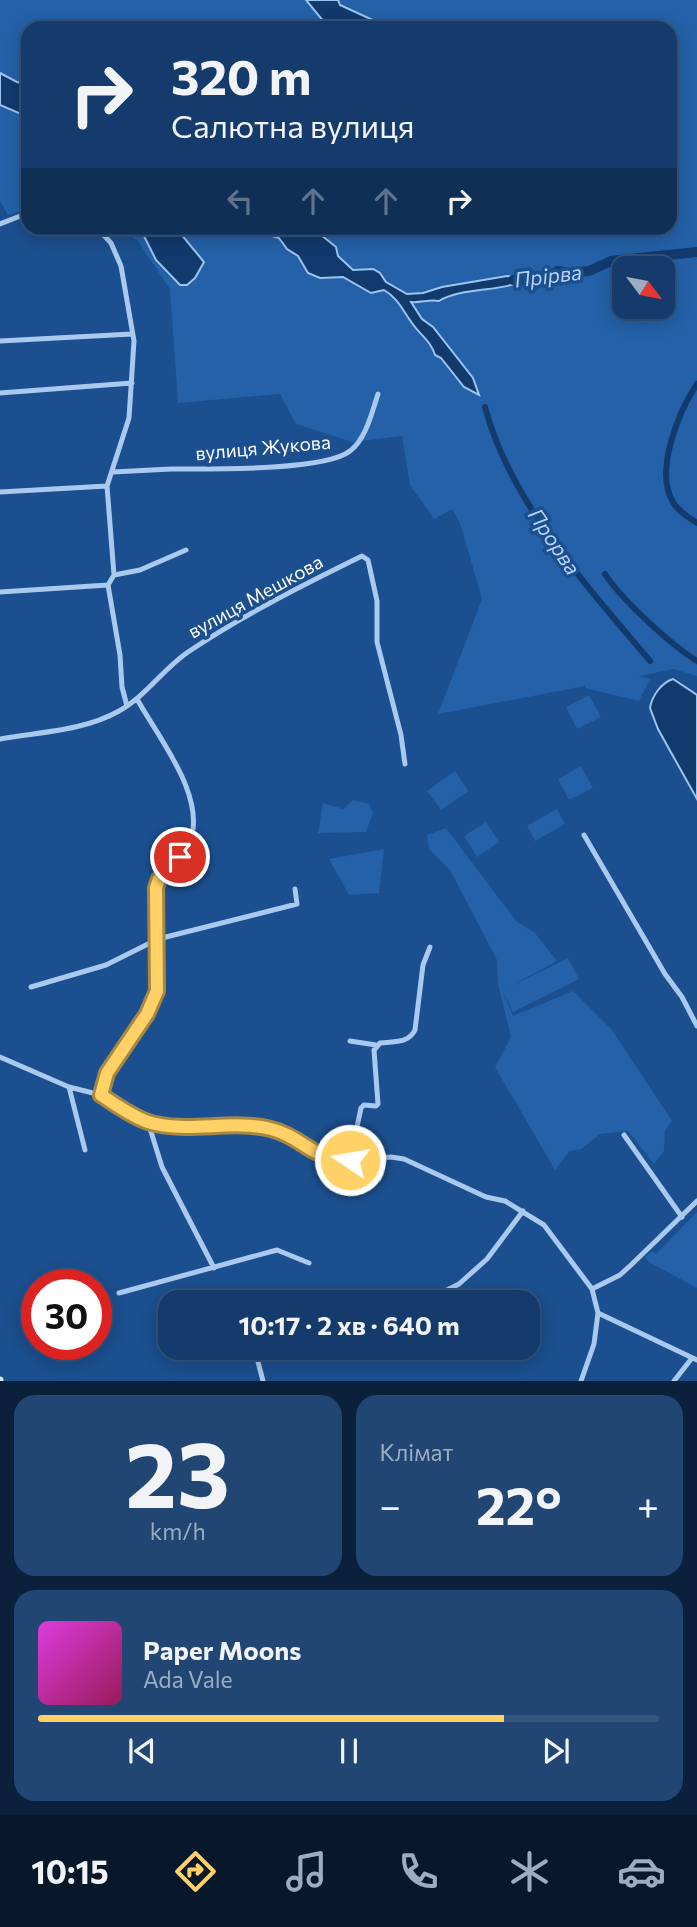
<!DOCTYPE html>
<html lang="uk">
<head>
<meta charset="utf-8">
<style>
  :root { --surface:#143b6b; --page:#214673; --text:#f1f3f6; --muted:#9dadc1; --line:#33557e; --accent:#ffd166 }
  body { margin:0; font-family:Commissioner,sans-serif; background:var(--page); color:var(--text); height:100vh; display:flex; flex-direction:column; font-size:26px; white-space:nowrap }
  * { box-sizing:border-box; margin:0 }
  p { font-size:23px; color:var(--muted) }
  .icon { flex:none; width:38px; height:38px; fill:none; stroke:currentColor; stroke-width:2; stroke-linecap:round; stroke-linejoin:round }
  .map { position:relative; height:1381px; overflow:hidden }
  .drawer { display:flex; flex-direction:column; gap:14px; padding:14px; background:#0b203b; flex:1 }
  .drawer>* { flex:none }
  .banner { position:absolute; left:21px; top:21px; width:656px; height:214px; border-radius:21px; box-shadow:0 4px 18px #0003,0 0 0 2px var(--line); background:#143b6b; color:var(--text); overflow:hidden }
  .needle { width:46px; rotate:122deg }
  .controls { position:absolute; left:612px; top:256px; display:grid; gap:14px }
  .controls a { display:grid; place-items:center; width:63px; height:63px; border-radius:14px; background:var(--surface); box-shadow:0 4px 18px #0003,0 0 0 2px var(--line); font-size:35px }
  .speed { position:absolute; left:21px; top:1269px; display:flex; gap:14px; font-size:35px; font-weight:700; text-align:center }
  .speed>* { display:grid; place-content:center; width:91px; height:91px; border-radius:50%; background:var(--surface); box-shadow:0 4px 18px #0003,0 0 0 2px var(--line); line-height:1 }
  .speed .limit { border:10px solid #d22; background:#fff; color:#111 }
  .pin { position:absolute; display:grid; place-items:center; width:60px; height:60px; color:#fff; margin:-30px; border:4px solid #fff; border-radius:50%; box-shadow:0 2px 7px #0007 }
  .me { position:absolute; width:77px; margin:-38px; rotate:282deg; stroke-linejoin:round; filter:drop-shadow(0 0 5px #0008) }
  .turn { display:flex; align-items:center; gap:24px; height:147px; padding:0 35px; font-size:32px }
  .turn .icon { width:91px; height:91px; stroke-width:2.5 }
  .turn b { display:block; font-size:49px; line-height:60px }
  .lanes { display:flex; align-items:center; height:66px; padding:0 35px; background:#0003; justify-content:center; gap:35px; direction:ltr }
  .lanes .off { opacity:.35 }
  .big { font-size:52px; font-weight:700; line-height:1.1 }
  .drawer .widget { flex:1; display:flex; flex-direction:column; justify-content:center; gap:10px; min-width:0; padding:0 24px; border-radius:21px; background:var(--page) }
  .drawer .dial { align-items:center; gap:0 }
  .dial b { font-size:91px; line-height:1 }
  .song { display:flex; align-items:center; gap:21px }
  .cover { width:84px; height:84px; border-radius:10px; background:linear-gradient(135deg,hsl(300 70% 55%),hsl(330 70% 35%)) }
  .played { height:7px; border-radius:4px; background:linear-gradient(90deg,var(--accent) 75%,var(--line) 75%) }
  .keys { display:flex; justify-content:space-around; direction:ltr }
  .heat { display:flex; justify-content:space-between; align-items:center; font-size:38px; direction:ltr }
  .drawer .tiles { flex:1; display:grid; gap:14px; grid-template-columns:1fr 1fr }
  .widget:last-child { grid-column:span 2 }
  .trip { position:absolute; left:158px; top:1290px; width:382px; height:70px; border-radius:21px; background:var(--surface); box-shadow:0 4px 18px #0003,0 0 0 2px var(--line); font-weight:700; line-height:70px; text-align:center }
  .tabs { display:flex; height:112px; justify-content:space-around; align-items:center; background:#08182b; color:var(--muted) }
  .tabs .icon { width:49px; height:49px }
  .tabs .active { color:var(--accent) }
  .tabs b { font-size:32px; color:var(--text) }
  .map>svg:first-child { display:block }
  .green { fill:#2461a8; fill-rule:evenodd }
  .water { fill:#123a6d; stroke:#9cc4f0; stroke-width:2 }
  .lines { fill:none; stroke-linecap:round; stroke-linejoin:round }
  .canal { stroke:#123a6d; stroke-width:6 }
  .river { stroke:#123a6d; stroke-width:10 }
  .street { stroke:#a9c9ee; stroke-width:5 }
  .secondary { stroke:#d6e6fa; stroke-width:7 }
  .route-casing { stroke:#a68842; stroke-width:18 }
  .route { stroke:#ffd166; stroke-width:12 }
  .labels { text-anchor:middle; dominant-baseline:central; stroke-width:7; stroke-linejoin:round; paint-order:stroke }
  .street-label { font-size:19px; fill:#fff; stroke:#1b4f8f }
  .water-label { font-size:21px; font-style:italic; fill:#b5d3f5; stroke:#1b4f8f }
</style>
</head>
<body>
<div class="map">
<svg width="697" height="1381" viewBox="0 0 697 1381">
  <rect width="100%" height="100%" fill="#1b4f8f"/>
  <path class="green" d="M0,0H697V676L674,669L639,676L650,679L639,701L585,688V686L438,714L482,599L461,526L453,509L434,519L410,485L402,436L352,442L296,424L280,394L178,403L170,289L137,240L116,228H670V28H28V209L8,215L0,201ZM625,268H663V306H625Z
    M589,695L601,717L577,729L566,707Z
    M581,766L593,788L569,800L558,779Z
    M455,771L468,791L441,810L427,791Z
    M353,800L369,804L373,813L366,832L318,833L323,803L343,809Z
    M557,809L565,824L535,841L527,826Z
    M486,822L499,842L477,857L464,836Z
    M446,828L516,921L535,933L557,961L509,987L568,958L579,979L513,1012L502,990L513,1016L573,991L612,1030L672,1121L665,1131L664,1151L654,1164L628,1131L600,1134L581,1149L570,1151L555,1170L495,1067L511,1037L498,984L497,960L450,870L429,849L427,835Z
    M384,849L379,893L349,895L329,859Z
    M697,1212V1288L649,1262L645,1257L652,1251L656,1254Z"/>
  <path class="water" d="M306,0H338L340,5L377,22L412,28H329Z
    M0,73L17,82L28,85V117L0,105Z
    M134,228H176L204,262L195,278L187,285H180L156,260L144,236Z
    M254,228H307L316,231L336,247L338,256L353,270L373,269L380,273L386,282L407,294L423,293L442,287L507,276L526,278C508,293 463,286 439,301C429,299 421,303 411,302L422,319L433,327L473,378L479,395L464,387L441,358L435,355C431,341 420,335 412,323C403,311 398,298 384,290L371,293L343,277L320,278L308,273L298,256L287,249L279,238L258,232Z
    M673,679L697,695V799L658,729L650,708C652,696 661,683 673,679Z"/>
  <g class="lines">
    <path class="canal" d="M697,384C679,411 654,471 673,502C678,511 688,517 697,523
      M485,407C510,502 587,586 650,661
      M605,574C621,599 671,645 697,661"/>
    <path class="river" d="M513,280L545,277L558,271L568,273L589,271L611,261L697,252"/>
    <path class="street" d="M0,224L28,213
      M97,228L111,243L121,266L134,341L129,418L107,486L114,575L108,585L120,655L122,687L127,706
      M0,341L132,334
      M0,393L132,383
      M113,472C132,471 152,470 171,469C208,469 325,471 350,451C366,439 372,412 378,394
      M0,492L107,486
      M114,575L140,570L186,550
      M0,592L108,585
      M0,739C39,732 84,731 119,711C146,696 163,669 188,652C243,615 303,585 362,556L368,560L377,601V642L401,735L405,764
      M584,835L665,974L682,997L697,1026
      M31,987L106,965L158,939L297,904L295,889
      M350,1041L376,1045
      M0,1057L69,1087L101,1095L148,1122L179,1126L245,1125L269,1129L286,1134L324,1158L337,1161L391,1157L404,1159L486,1197L505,1201L544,1225L592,1289L598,1313L697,1360
      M69,1087L85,1150
      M101,1095L107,1073L147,1014L157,991L156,888C162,870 181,861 189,844C209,799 158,737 137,699
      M148,1122L162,1167L214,1268
      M624,1135L682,1217
      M350,1160L361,1108L364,1105L376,1106L378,1104L374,1050L380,1043C394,1041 408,1044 415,1030L423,965L430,947
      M592,1289L620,1275L631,1265L697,1201
      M119,1293L277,1250L309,1263
      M385,1302L407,1296L439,1294L459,1284L487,1259L523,1211
      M256,1348L255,1350L263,1381
      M581,1381L594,1344L598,1313
      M674,1381L692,1358"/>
    <path class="secondary" d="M0,1380V1381"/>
  </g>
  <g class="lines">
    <g class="route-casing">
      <path id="route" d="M180,857L159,879L156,888L157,991L147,1014L107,1073L101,1095C115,1104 131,1116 148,1122C187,1134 231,1119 271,1129C303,1137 313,1161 350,1160"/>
    </g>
    <use href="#route" class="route"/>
  </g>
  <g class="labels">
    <g class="street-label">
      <text transform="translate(263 447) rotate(-5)">вулиця Жукова</text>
      <text transform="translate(255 596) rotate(-29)">вулиця Мешкова</text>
    </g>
    <g class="water-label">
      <text transform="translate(548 275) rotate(-7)">Прірва</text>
      <text transform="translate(555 541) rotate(56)">Прорва</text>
    </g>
  </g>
</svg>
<div class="controls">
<a><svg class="needle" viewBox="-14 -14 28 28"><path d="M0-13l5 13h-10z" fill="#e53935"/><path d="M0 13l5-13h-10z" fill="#9dadc1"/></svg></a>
</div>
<div class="speed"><div class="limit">30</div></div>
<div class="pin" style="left:180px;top:857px;background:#d93025"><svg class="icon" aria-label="arrive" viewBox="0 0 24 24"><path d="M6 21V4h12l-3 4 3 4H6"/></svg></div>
<svg class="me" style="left:350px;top:1160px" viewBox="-20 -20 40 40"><circle r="17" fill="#ffd166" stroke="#fff" stroke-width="3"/><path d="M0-11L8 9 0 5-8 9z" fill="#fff"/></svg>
<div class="trip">10:17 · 2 хв · 640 m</div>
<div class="banner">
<div class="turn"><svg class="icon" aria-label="right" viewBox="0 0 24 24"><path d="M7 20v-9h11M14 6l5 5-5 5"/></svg><div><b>320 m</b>Салютна вулиця</div></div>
<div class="lanes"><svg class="icon off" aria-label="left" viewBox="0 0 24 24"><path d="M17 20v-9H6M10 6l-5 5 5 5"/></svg><svg class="icon off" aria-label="ahead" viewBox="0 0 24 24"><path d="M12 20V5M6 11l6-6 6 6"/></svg><svg class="icon off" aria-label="ahead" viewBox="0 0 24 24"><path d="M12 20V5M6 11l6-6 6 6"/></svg><svg class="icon" aria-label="right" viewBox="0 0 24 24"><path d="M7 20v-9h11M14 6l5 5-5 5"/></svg></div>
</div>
</div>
<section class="drawer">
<div class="tiles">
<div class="widget dial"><b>23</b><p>km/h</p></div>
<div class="widget"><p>Клімат</p>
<div class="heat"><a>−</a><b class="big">22°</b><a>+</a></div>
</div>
<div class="widget">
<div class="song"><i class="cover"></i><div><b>Paper Moons</b><p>Ada Vale</p></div></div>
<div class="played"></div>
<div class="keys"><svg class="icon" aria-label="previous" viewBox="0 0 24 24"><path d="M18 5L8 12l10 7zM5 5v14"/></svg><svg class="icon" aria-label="pause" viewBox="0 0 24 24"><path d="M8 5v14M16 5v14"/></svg><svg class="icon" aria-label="next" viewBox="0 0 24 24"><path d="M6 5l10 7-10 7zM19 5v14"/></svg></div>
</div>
</div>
</section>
<nav class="tabs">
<b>10:15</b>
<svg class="icon active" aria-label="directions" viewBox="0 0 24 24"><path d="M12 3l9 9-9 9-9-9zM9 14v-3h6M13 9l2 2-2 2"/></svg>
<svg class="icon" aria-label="music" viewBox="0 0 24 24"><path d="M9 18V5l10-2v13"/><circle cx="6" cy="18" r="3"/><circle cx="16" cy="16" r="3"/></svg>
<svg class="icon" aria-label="phone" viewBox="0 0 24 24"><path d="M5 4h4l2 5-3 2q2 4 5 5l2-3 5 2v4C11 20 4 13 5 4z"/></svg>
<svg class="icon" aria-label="climate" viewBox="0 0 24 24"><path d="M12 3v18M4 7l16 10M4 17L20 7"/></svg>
<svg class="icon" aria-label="car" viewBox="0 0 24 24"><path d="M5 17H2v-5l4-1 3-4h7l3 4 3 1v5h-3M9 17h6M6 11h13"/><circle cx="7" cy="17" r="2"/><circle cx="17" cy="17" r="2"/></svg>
</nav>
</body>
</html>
